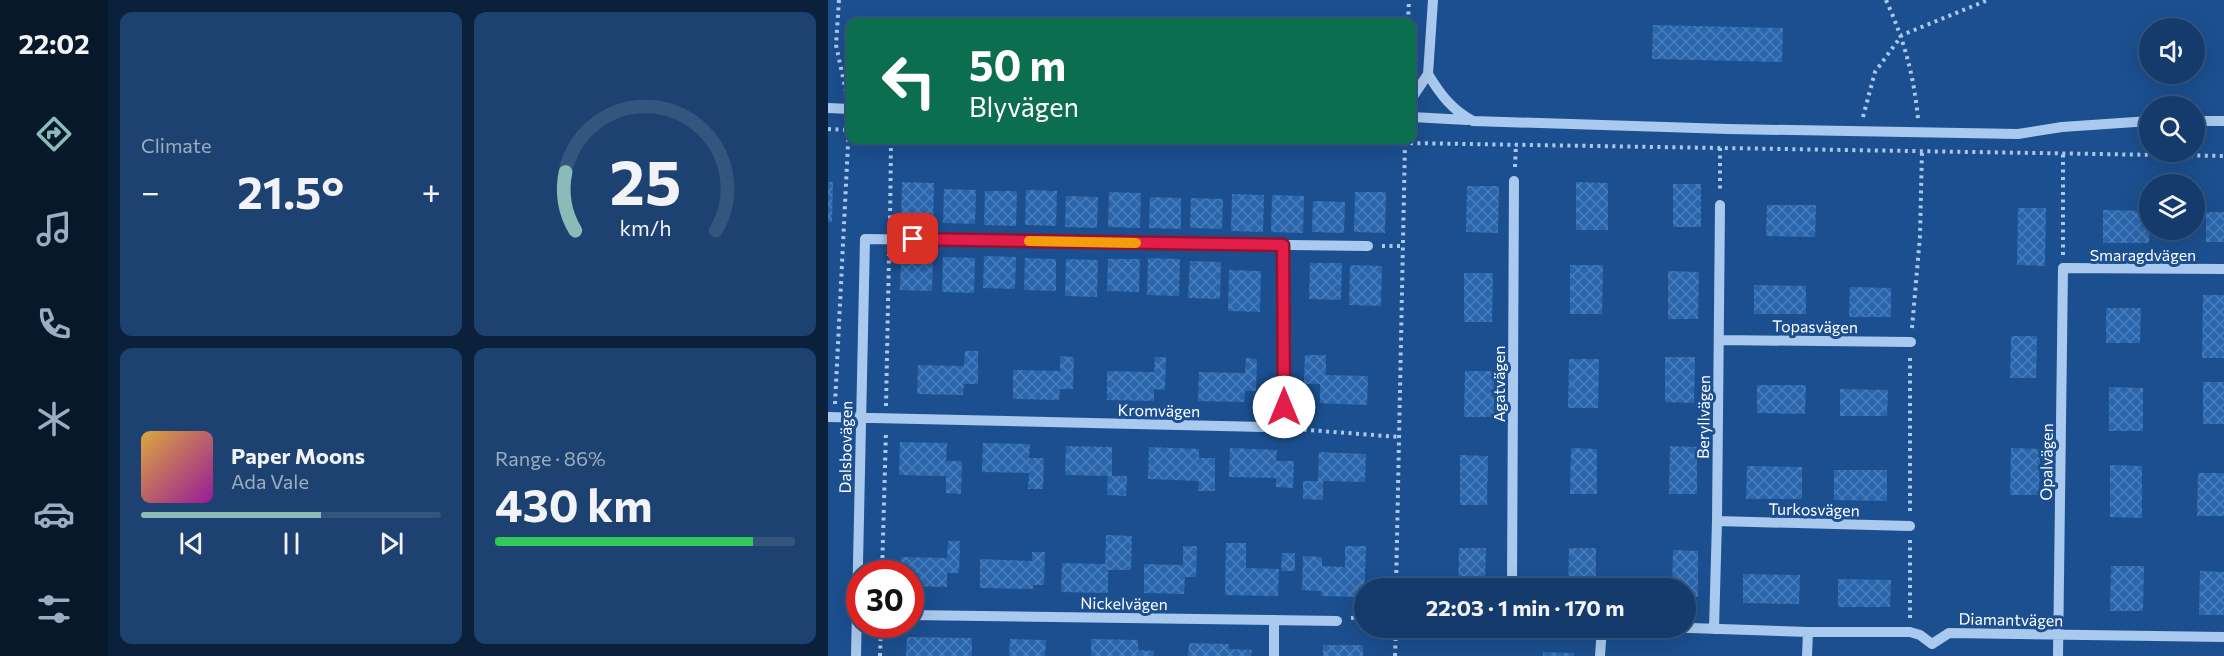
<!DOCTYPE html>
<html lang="en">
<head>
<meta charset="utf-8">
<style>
  :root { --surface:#143b6b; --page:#1d4271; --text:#f1f3f6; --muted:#9dadc1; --line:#33557e; --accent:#8bbbb9 }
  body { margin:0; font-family:Commissioner,sans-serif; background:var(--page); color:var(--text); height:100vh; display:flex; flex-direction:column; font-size:22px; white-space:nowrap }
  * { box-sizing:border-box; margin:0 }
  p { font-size:20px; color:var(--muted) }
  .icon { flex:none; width:33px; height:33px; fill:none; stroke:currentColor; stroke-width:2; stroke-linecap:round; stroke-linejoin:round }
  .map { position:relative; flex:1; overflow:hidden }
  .side { display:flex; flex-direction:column; gap:12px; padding:12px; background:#0b203b; width:720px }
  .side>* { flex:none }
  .guide { position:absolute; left:18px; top:18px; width:570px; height:126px; border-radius:12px; box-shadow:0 6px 24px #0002,0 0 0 2px var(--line); background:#0b6e4f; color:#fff; overflow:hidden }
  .fabs { position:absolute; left:1311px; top:18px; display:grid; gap:12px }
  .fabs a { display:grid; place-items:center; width:66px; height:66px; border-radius:50%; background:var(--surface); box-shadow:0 6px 24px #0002,0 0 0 2px var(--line); font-size:30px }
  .speed { position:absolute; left:18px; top:560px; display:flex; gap:12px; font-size:30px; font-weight:700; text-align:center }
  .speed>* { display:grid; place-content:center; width:78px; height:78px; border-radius:50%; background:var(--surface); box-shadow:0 6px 24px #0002,0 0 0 2px var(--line); line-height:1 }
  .speed .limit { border:9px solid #d22; background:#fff; color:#111 }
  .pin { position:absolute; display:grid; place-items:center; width:51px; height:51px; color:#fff; margin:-26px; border-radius:12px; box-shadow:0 3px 9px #0006 }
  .me { position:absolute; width:66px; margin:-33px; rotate:0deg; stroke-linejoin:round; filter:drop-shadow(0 0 4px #0008) }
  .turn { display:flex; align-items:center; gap:21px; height:126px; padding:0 24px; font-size:27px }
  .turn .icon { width:78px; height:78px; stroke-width:2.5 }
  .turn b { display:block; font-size:42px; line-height:51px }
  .big { font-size:45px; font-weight:700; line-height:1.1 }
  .side .tile { flex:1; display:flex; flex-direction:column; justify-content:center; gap:9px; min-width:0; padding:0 21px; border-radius:12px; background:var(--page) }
  .side .dial { align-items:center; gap:0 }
  .dial svg { height:156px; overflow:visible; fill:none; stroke:var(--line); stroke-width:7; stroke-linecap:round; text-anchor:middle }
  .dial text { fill:var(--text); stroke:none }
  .song { display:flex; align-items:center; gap:18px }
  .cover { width:72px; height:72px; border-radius:9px; background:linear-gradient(135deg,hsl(40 70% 55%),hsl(300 70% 35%)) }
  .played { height:6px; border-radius:3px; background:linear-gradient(90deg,var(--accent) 60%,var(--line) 60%) }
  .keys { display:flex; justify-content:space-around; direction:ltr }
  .heat { display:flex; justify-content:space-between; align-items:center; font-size:33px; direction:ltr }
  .charge { height:9px; border-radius:4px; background:linear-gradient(90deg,#34c759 86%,var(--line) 0) }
  .side .tiles { flex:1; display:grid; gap:12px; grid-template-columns:repeat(2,1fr) }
  .trip { position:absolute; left:526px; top:578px; width:342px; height:60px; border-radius:30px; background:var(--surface); box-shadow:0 6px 24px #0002,0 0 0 2px var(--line); font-weight:700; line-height:60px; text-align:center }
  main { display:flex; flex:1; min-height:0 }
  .dock { display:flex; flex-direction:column; width:108px; justify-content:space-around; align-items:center; background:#08182b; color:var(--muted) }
  .dock .icon { width:42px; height:42px }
  .dock .on { color:var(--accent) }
  .dock b { font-size:27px; color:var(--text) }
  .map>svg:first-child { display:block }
  .building { fill:url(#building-cross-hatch) }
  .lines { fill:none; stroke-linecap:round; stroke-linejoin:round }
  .path { stroke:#a9c9ee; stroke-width:4; stroke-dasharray:3 4.5; stroke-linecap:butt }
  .minor { stroke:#a9c9ee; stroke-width:10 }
  .route-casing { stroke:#92132f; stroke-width:15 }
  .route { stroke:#e11d48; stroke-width:10 }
  .slow { stroke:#f59e0b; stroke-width:10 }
  .labels { text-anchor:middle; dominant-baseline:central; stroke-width:6; stroke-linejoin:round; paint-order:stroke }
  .street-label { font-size:16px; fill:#fff; stroke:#1b4f8f }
</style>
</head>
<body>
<main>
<nav class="dock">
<b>22:02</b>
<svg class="icon on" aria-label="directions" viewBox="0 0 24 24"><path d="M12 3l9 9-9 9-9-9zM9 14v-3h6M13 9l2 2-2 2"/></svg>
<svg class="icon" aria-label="music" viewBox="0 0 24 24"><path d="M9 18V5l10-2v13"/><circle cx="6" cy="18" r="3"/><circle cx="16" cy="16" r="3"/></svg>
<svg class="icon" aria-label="phone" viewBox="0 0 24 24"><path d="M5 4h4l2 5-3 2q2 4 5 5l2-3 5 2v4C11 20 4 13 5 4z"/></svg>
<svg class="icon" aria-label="climate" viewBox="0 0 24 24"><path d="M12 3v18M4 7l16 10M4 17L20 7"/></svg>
<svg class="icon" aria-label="car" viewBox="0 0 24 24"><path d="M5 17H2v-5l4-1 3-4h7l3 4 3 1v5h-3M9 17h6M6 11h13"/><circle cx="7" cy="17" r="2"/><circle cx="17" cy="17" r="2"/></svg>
<svg class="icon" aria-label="filters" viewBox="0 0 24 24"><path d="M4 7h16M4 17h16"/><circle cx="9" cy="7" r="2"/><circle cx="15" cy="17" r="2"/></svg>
</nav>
<section class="side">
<div class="tiles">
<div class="tile"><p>Climate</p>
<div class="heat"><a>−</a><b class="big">21.5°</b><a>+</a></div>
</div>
<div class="tile dial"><svg viewBox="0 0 100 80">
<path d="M14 69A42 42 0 1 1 86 69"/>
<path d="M14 69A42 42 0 0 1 9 39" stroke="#8bbbb9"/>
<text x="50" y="56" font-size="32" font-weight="700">25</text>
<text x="50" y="72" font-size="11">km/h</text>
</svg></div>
<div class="tile">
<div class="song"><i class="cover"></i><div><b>Paper Moons</b><p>Ada Vale</p></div></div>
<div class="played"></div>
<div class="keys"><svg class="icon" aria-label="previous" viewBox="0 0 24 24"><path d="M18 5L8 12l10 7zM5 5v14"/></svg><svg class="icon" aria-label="pause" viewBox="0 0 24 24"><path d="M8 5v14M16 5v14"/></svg><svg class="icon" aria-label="next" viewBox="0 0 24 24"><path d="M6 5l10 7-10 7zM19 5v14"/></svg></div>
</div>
<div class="tile"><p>Range · 86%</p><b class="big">430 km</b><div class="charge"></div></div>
</div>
</section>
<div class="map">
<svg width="1396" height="656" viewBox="0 0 1396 656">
  <defs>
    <pattern id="building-cross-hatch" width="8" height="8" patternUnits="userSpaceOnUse" patternTransform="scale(1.5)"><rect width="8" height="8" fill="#2a66ad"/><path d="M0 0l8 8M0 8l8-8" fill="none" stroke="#4a7db9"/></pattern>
  </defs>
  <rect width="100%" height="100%" fill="#1b4f8f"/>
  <path class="building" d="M825,25L955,28L954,62L824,59Z
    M0,182H5L4,222H0Z
    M74,182L106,183L105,224L73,223Z
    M748,182L780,183V230H748Z
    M845,184H873V227H845Z
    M639,186H671L670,233L638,232Z
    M116,189L148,190L147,224L115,223Z
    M198,190L229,191L228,226L197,225Z
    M157,191H189L188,226L156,225Z
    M281,192L313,193L312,228L280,227Z
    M527,192H558L557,233L526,232Z
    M404,194L436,195L435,232L403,231Z
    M444,195L476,196L475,233L443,232Z
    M238,196L270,197L269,228L237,227Z
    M322,197L353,198V229L321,228Z
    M363,198L395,199L394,229L362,228Z
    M485,201L517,202L516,233L484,232Z
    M939,205H988L987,237L938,236Z
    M1190,208H1218L1217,266L1189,265Z
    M1275,210L1322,211L1321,243H1275Z
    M1378,212H1396V242H1378Z
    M73,255L105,256L104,291L72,290Z
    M156,256L188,257L187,289L155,288Z
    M115,257L147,258L146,293L114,292Z
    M197,258L228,259V291L196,290Z
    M320,258L352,259L351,296L319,295Z
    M238,259L270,260L269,297L237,296Z
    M280,259H312L311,292L279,291Z
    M362,261L393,262L392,299L360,298Z
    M482,263H514L513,300L481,299Z
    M522,265L554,266L553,306L521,305Z
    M742,265H775L774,314H742Z
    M401,270L433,271L432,312L400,311Z
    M840,271L871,272L870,319H840Z
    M636,273H665L664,322H636Z
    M926,285L978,286V314H926Z
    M1022,287L1063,288V317H1021Z
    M1375,295H1396V358H1374Z
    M1278,308H1313L1312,343H1278Z
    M1183,336H1209L1208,378H1182Z
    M137,351H150V384H136L135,395L89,394L90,365L136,366Z
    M477,355H498V375L540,376L539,405L492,403V384H476Z
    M232,356L246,357L245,389H232L231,400L185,399V370L232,371Z
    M327,357H338L337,390L326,389V401L279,400V371L326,372Z
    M837,357H867L866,403L837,402Z
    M418,358L429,359L428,391H417L416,402L370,401L371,372L417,373Z
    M741,359H771L770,408H740Z
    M637,371H667L666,417H636Z
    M1375,382H1396V424H1375Z
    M929,385H978L977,414L929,413Z
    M1281,387L1315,388V431H1281Z
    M1012,389L1060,390L1059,416H1012Z
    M72,442L119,443L118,461H134L133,494L118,493V476L71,475Z
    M155,443L202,444L201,458H216L215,489H200L201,473L154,472Z
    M238,446L284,447V476H299L298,496L279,495L280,476L237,475Z
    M842,446L869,447V494H841Z
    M321,447L371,449V458H387V491H370L371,481L320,479Z
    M402,448L449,450L448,461H466L465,488L448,487V478L401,477Z
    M743,448L769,449V494H742Z
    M1183,448L1212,449L1211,495H1182Z
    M491,452L538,454L537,482L495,481V500L475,499V481H490Z
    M632,455L660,456L659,505H632Z
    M1282,465L1314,466V518L1282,517Z
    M919,466L974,467V499H918Z
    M1006,470H1059V501L1006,500Z
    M1370,473H1396V516H1369Z
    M278,535L304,536L303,570H280V593L233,592L234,563L277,564Z
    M120,541H132L131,573H119V587L82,586V573H72L73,557L119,558Z
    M398,543H418V568L451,569L450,596L397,595Z
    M355,546H369L368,577H357L356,594L316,593V564L355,565Z
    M517,546H538L536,597L493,596V591L474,590L475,556L494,557V566L517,567Z
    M631,548H658L657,588H630Z
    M741,548H768V588H740Z
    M845,550L870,551V597H858V588H844Z
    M204,552H217L216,585H205V589L152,588V559L204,561Z
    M454,553H467V571H453Z
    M1283,566H1316L1315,611H1282Z
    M1372,571L1396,572V615H1371Z
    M915,574L972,575L971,604L915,603Z
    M1010,579L1063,580L1062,607H1010Z
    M79,637L144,638V656H78Z
    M182,639L218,640L217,656H181Z
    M263,639L310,640V650L326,651V656H263Z
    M361,643L401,644V649L424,650L423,656H360Z
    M495,645H535V656H495Z
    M715,652L746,653V656H715Z"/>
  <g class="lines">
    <path class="path" d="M11,0L8,45L19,96
      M1058,0C1076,40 1086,75 1090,119
      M580,22L581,0
      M1035,117L1047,72L1074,35L1160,0
      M0,129L22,130
      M445,140L577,143V140
      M892,148V192
      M687,167L688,144
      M62,226L63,140
      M554,246H574
      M1235,255V154
      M1084,328L1092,236L1094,150
      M7,404L21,124
      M58,406L61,254
      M461,427L467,429L571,437
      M1082,511V357
      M1082,540V619
      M54,573L58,431
      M568,588L577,143L1396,156
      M523,618L537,617
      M52,656L53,624
      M567,656L568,627"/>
    <path class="minor" d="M600,74C612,94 624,110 645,121L900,129L1190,134L1234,127L1322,121
      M584,98L600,74L605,0
      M0,108L22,109
      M584,117L639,120
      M1366,121H1396
      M892,340L1083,342
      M0,417L436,427L449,421L456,407L455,245
      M889,521L1082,526
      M684,588L686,181
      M82,615L509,621
      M833,627L980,632H1082L1092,635L1104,644L1121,633L1396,637
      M886,629L889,521L892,205
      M28,656L37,239L540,246
      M446,656V620
      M772,656L774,627
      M979,656L980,632
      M1230,656L1235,268L1396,269"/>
  </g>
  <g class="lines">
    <g class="route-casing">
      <path id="route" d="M85,239L455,245L456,407"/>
    </g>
    <use href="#route" class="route"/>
    <path class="slow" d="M201,241L308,243"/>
  </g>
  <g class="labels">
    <g class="street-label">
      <text x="1315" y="254">Smaragdvägen</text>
      <text transform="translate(987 326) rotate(1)">Topasvägen</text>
      <text transform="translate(670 384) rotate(-90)">Agatvägen</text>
      <text transform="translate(331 410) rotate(1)">Kromvägen</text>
      <text transform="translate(875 417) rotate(-89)">Beryllvägen</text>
      <text transform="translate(17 447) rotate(-89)">Dalsbovägen</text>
      <text transform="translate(1218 462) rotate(-89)">Opalvägen</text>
      <text transform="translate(986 509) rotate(1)">Turkosvägen</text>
      <text transform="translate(296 603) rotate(1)">Nickelvägen</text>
      <text transform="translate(1183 619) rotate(1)">Diamantvägen</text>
    </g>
  </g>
</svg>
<div class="fabs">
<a><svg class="icon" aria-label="sound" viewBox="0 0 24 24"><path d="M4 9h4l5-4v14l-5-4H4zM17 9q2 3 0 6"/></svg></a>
<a><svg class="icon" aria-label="search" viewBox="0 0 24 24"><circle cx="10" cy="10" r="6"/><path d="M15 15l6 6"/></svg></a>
<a><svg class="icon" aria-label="layers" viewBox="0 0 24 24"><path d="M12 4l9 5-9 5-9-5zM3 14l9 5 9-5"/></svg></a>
</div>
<div class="speed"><div class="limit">30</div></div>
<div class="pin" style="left:85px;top:239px;background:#d93025"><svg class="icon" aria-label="arrive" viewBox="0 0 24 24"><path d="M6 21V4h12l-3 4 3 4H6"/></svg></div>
<svg class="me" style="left:456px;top:407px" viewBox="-20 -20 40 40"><circle r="19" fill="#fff"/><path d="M0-13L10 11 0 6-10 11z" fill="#e11d48"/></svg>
<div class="trip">22:03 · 1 min · 170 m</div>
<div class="guide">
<div class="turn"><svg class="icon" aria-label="left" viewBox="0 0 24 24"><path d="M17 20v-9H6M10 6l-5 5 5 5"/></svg><div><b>50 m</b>Blyvägen</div></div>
</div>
</div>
</main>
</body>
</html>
